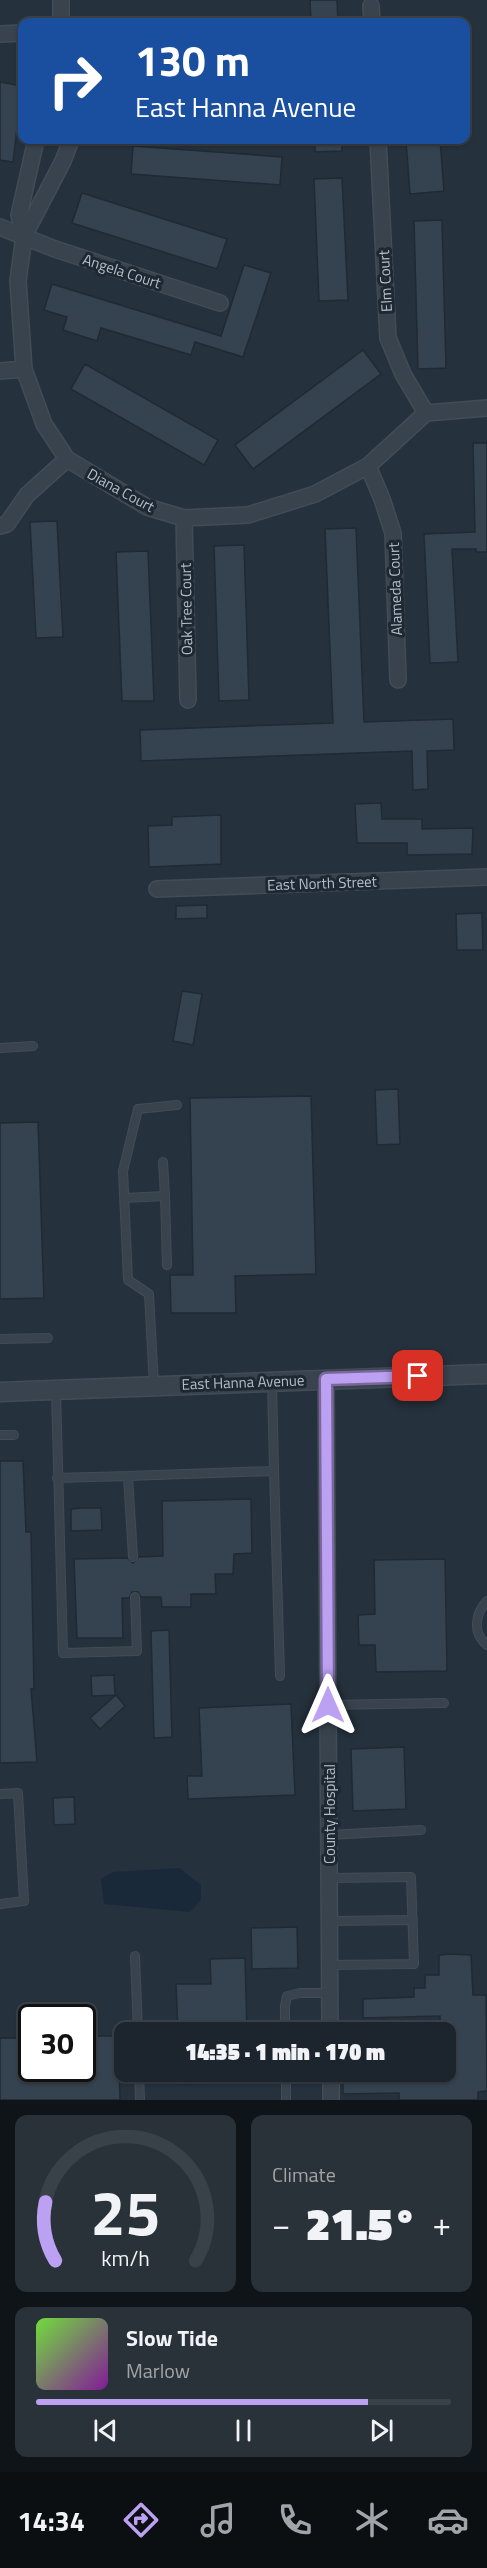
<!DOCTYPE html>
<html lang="en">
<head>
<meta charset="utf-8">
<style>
  :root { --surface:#1c252d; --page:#293139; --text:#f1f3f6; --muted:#a0a5aa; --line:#3a4249; --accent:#bca0f2 }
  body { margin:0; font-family:"Titillium Web",sans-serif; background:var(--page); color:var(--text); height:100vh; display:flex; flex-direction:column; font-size:22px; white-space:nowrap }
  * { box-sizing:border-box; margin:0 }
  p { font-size:20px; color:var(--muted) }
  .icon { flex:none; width:33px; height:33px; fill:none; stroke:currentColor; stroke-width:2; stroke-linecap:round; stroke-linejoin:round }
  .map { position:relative; height:2100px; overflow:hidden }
  .sheet { display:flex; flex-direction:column; gap:15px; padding:15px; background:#0f1419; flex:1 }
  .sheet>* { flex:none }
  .guide { position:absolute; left:18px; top:18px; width:452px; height:126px; border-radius:12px; box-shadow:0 2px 4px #0004,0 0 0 2px var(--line); background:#1a4fa0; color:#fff; overflow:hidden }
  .speed { position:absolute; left:18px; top:2004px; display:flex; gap:12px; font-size:30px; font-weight:700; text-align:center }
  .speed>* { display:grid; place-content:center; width:78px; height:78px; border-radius:50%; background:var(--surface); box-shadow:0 2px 4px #0004,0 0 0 2px var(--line); line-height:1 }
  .speed .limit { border:3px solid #111; border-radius:9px; background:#fff; color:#111 }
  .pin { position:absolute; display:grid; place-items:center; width:51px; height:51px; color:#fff; margin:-26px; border-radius:12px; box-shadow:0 3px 9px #0006 }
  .me { position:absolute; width:66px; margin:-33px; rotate:0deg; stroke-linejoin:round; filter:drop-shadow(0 0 4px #0008) }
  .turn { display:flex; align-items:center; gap:21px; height:126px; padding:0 18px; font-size:27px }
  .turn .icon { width:78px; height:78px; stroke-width:2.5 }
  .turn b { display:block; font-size:42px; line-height:51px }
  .big { font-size:45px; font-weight:800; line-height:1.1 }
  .sheet .tile { flex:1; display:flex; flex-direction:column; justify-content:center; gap:9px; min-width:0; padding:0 21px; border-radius:12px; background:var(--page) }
  .sheet .dial { align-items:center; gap:0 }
  .dial svg { height:156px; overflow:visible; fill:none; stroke:var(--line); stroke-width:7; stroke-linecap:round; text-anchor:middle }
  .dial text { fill:var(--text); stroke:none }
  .song { display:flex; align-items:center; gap:18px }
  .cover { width:72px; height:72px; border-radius:9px; background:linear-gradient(135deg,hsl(100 70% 55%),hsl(290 70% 35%)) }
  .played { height:6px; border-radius:3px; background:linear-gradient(90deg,var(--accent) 80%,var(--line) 80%) }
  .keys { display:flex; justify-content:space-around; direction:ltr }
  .heat { display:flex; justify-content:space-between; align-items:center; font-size:33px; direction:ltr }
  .sheet .tiles { flex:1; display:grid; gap:15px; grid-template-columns:1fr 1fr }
  .tile:last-child { grid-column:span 2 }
  .trip { position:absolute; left:114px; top:2022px; width:342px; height:60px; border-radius:12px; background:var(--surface); box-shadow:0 2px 4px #0004,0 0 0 2px var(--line); font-weight:800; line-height:60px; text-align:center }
  .menu { display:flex; height:96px; justify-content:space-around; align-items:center; background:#0b0f12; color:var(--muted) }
  .menu .icon { width:42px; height:42px }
  .menu .active { color:var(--accent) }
  .menu b { font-size:27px; color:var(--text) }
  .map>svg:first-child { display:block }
  .water { fill:#19293a }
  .building { fill:#354350; stroke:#202a34; stroke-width:1.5 }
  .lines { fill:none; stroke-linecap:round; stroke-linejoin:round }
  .service-casing { stroke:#424c56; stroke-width:10 }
  .minor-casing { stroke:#424c56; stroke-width:18 }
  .tertiary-casing { stroke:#424c56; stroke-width:21 }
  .service { stroke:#39434d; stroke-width:8 }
  .minor { stroke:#39434d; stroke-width:15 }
  .tertiary { stroke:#39434d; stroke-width:18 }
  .route-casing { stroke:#7a689d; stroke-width:15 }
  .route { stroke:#bca0f2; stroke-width:10 }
  .labels { text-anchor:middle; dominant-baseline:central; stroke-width:6; stroke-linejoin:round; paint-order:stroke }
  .street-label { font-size:15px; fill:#b5bec8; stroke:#1e2832 }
</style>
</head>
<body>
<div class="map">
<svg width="487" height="2100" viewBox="0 0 487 2100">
  <rect width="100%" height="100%" fill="#25313c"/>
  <path class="water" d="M179,1868L201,1885V1900L190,1912L104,1904L101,1879L113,1872Z"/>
  <path class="building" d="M310,0H337L338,22H311Z
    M0,82L22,86L13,162L0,160Z
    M315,140H342V151L315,152Z
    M406,140H440L444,191L410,194Z
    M133,146L282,157L280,185L131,174Z
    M342,178L348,300L319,301L314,179Z
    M82,193L227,239L217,269L72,223Z
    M442,220L446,368L418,369L414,221Z
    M244,265L271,273L243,357L195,342L191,355L101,328L97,341L63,330L67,317L44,310L52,284L221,336Z
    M363,350L381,374L253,469L235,445Z
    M85,364L218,440L204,465L71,389Z
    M473,443H487V552H476V549H452L458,662L430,663L424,534L475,532Z
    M57,521L63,637L36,638L30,522Z
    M356,528L364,722L453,719L454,750L427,751L428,789L413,790L412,751L141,761L140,730L333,723L325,529Z
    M244,545L249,700L219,701L214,546Z
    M148,551L154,701H122L116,552Z
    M381,803L382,819H422V829L473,828L472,854L407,855V843H357L355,804Z
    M221,815V864L149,867L148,826L172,825V817Z
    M207,905V918L176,919V906Z
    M482,913L483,950H457L456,914Z
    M182,991L202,994L193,1045L173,1041Z
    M398,1089L400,1144L377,1145L375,1090Z
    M311,1096L316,1274L235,1276L236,1313H171L170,1275H193L190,1098Z
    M38,1122L44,1298L0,1299V1123Z
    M0,1461H23L26,1532H31L34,1689H31L37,1762L0,1763Z
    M251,1499L252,1553L234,1554L233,1574H215L216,1594H191V1607H162L161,1597H141L138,1592H132L129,1598H122L123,1638H77L74,1559L127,1558L133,1563L139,1557L163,1556L162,1501Z
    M81,1508H101L102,1530L71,1531V1509Z
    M445,1559L447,1671L376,1672L375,1645H359L358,1615L375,1614L374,1560Z
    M169,1630L172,1737L154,1738L151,1631Z
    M114,1675L115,1695L92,1696L91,1676Z
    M116,1695L125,1706L100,1729L90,1718Z
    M291,1704L295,1795L188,1799L187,1776H202L199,1708Z
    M404,1747L406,1809L353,1811L351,1749Z
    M74,1797L75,1824L54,1825L53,1798Z
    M297,1927L298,1968L252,1969L251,1928Z
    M451,1954L471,1955L473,1995H486L487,2091L478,2092V2100H399V2093L343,2094V2072H446V2032H440V2016L363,2018V1999L414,1997V1988H425V1975H439V1955Z
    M245,1958L247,2032H178L176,1984H211L210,1959Z
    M82,2036H118L120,2100H0V2038H32V2068H82Z
    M179,2072H220V2083L179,2084Z"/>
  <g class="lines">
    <g class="service-casing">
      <path id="service" d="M0,1048L33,1046
        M163,1162L165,1196
        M124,1198L165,1196L167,1265
        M0,1339L48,1338
        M154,1386L149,1294L128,1280L123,1171L138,1109L177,1105
        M56,1391L63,1653L137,1651L135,1597
        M0,1435H14
        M274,1471L280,1676
        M57,1478L128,1476
        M133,1557L128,1476L274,1471L272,1382
        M487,1601C475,1614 472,1633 487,1645
        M328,1705L444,1703
        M0,1794L18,1793L24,1901L0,1904
        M329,1835L421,1830
        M329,1878L411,1877L414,1964L330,1965
        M330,1921L413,1920
        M135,1956L138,2032
        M285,2032V2006L287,1996L300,1993H330
        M139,2072L140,2100
        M286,2072V2100"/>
    </g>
    <g class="minor-casing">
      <path id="minor" d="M371,6L372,22
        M61,22V0
        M0,34L22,33
        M36,140L19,215L24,236L18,281L24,369L44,424L67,459L147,507L184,518L248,515L315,494L368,466L426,413L487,408
        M378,140L388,338L403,374L426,413
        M0,227L55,249L220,303
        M24,236L63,161L71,140
        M0,371L24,369
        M368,466L382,499L393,533L398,680
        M184,518L188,700
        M0,526L7,524L27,495L67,459
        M157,889L487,877
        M326,1379L330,2032
        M331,2072V2100"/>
    </g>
    <g class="tertiary-casing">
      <path id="tertiary" d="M0,1392L487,1374"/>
    </g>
    <use href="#service" class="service"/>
    <use href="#minor" class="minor"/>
    <use href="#tertiary" class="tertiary"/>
  </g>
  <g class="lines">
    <g class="route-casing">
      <path id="route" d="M328,1705L326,1379L418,1376"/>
    </g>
    <use href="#route" class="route"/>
  </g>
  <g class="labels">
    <g class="street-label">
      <text transform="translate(122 271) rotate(18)">Angela Court</text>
      <text transform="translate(385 281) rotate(-93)">Elm Court</text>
      <text transform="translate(121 490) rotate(29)">Diana Court</text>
      <text transform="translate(395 589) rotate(-92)">Alameda Court</text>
      <text transform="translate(186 609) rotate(-91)">Oak Tree Court</text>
      <text transform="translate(322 883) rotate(-2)">East North Street</text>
      <text transform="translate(243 1382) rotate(-2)">East Hanna Avenue</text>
      <text transform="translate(329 1814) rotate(-90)">County Hospital</text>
    </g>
  </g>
</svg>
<div class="speed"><div class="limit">30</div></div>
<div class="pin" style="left:418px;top:1376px;background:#d93025"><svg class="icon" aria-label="arrive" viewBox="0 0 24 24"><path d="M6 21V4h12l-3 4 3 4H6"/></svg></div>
<svg class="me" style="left:328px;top:1705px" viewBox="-20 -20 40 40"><path d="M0-17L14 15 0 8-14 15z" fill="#bca0f2" stroke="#fff" stroke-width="4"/></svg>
<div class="trip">14:35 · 1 min · 170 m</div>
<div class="guide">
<div class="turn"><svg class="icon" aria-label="right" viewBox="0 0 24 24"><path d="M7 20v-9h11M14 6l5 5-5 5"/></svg><div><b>130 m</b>East Hanna Avenue</div></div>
</div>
</div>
<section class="sheet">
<div class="tiles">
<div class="tile dial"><svg viewBox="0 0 100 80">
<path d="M14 69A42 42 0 1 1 86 69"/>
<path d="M14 69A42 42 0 0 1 9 39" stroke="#bca0f2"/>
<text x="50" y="56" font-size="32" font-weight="700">25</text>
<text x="50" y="72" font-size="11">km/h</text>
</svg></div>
<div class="tile"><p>Climate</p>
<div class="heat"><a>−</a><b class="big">21.5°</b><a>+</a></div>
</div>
<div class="tile">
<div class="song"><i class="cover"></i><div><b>Slow Tide</b><p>Marlow</p></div></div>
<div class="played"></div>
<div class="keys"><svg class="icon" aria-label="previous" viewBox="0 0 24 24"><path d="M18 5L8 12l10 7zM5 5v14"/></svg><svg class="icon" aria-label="pause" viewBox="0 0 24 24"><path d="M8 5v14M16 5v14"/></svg><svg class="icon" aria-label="next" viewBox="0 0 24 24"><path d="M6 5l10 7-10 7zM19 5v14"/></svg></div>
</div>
</div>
</section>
<nav class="menu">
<b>14:34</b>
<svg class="icon active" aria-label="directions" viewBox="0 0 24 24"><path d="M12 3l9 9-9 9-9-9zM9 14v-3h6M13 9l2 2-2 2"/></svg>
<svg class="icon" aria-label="music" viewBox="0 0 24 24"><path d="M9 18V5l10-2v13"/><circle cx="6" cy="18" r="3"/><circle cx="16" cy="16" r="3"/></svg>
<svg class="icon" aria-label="phone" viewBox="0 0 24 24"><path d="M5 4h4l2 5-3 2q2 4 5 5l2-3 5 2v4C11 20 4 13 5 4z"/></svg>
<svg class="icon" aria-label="climate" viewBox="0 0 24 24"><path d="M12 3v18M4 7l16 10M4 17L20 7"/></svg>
<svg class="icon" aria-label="car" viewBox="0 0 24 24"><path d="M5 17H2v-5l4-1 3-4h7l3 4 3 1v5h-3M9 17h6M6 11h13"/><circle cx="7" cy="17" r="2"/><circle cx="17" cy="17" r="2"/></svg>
</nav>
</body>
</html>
